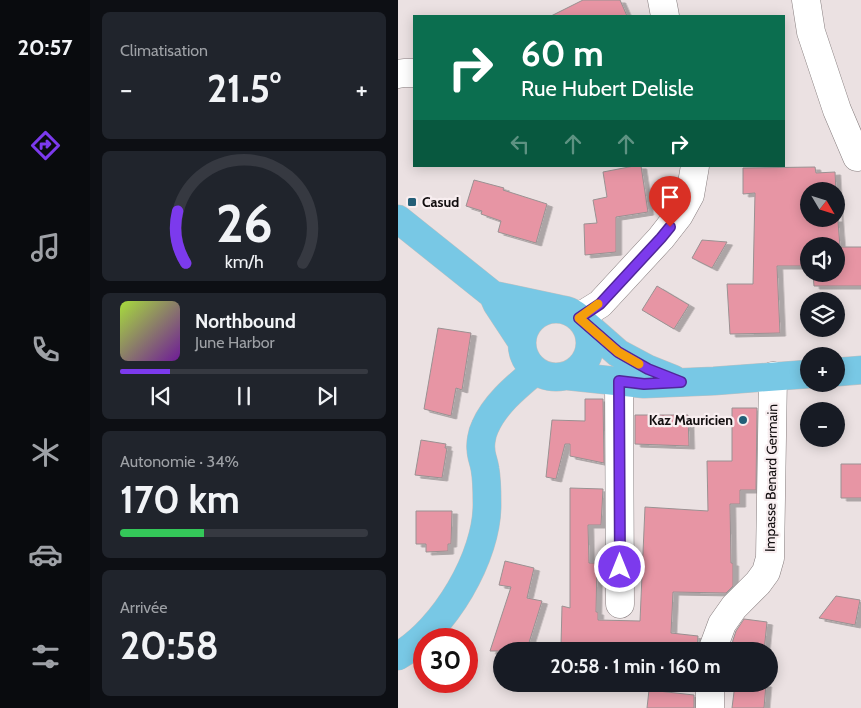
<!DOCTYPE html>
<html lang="fr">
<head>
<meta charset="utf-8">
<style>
  :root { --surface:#171b24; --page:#20242c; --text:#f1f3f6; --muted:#9ea1a6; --line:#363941; --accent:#7c3aed }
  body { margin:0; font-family:Cabin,sans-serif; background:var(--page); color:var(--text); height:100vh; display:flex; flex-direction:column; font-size:19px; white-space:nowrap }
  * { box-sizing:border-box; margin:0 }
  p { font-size:16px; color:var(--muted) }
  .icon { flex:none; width:28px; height:28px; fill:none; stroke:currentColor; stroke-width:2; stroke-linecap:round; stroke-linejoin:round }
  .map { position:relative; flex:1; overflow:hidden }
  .sheet { display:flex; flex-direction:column; gap:12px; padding:12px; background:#0d0f14; width:308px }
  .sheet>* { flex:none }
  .top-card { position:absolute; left:15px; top:15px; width:372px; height:152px; border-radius:0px; box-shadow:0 2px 12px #0003; background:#0b6e4f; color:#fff; overflow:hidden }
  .needle { width:32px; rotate:128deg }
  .buttons { position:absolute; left:402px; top:182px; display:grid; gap:10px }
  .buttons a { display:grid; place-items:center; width:45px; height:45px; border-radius:50%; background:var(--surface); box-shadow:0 2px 12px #0003; font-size:25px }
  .speed { position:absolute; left:15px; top:628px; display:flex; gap:10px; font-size:25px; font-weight:700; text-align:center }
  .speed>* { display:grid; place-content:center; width:65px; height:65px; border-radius:50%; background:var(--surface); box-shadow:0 2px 12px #0003; line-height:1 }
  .speed .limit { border:8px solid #d22; background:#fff; color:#111 }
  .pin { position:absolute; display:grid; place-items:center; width:42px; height:42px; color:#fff; margin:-51px -21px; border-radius:50% 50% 50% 0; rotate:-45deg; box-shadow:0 0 5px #0007 }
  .pin .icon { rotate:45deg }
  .me { position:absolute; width:55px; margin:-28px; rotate:0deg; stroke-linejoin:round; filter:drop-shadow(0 0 4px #0008) }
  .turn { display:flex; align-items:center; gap:18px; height:105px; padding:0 25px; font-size:22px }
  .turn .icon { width:65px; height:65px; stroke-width:2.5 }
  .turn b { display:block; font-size:35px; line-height:42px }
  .lanes { display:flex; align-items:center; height:48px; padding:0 25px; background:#0003; justify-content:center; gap:25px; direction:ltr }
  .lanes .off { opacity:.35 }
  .big { font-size:38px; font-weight:800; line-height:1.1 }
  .sheet .widget { flex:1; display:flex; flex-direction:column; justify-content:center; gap:8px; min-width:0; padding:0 18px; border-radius:8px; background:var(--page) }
  .sheet .dial { align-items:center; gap:0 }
  .dial svg { height:130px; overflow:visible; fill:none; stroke:var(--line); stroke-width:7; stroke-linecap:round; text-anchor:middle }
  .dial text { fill:var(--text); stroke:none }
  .song { display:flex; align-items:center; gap:15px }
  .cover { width:60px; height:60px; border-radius:8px; background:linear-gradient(135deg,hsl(80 70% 55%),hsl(280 70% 35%)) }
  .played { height:5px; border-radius:2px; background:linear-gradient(90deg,var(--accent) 20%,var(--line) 20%) }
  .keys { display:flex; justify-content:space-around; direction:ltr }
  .heat { display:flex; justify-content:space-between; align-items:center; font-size:28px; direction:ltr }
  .charge { height:8px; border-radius:4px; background:linear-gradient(90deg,#34c759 34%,var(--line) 0) }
  .trip { position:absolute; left:95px; top:642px; width:285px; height:50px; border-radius:25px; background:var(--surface); box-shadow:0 2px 12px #0003; font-weight:800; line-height:50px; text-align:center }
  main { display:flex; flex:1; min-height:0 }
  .dock { display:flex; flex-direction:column; width:90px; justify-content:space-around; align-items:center; background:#090b0e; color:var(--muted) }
  .dock .icon { width:35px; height:35px }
  .dock .on { color:var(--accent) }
  .dock b { font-size:22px; color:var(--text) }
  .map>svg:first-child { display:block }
  .building { fill:#e795a4; stroke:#9a9192; filter:url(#shadow) }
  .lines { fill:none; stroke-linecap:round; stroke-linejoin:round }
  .minor-casing { stroke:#867d7e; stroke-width:29 }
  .major-casing { stroke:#c1c0c1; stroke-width:29 }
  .minor { stroke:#fff; stroke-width:28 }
  .major { stroke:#78c8e5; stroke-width:28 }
  .route-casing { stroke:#51269a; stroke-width:12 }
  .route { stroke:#7c3aed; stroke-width:9 }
  .slow { stroke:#f59e0b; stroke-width:9 }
  .poi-dot { fill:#235e77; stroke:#f8eef0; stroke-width:2 }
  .labels { text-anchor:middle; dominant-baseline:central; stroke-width:4.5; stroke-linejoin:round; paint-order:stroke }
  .poi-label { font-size:14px; font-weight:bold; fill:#120e0f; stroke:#f8eef0; text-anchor:start }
  .street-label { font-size:14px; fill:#120e0f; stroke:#f8eef0 }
</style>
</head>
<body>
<main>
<nav class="dock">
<b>20:57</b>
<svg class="icon on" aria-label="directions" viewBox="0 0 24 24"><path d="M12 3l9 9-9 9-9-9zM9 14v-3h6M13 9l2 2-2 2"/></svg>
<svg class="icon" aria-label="music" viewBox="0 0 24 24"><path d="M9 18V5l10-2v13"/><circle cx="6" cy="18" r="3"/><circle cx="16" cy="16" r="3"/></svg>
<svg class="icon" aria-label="phone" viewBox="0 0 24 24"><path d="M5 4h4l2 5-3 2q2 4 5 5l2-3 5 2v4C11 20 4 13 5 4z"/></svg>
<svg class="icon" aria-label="climate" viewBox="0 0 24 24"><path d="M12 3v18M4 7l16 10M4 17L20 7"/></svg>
<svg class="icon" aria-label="car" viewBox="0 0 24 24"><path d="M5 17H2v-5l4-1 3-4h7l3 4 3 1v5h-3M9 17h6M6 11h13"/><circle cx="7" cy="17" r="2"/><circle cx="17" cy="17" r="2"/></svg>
<svg class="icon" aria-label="filters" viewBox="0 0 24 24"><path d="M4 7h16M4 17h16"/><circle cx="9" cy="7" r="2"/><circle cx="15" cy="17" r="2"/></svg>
</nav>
<section class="sheet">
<div class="widget"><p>Climatisation</p>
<div class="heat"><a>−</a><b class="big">21.5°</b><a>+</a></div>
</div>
<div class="widget dial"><svg viewBox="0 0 100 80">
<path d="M14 69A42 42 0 1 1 86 69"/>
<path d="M14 69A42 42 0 0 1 9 37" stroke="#7c3aed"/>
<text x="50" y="56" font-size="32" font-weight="700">26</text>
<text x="50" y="72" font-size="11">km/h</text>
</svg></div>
<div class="widget">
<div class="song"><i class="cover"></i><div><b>Northbound</b><p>June Harbor</p></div></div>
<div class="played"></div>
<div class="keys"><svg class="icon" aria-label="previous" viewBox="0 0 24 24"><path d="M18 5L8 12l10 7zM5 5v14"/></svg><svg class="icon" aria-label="pause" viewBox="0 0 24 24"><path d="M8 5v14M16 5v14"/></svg><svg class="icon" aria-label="next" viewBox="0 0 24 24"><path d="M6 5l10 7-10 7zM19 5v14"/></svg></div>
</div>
<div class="widget"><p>Autonomie · 34%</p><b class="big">170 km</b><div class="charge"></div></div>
<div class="widget"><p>Arrivée</p><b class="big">20:58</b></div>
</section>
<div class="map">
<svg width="464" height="708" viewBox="0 0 464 708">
  <defs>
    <filter id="shadow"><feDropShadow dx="5.5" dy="3" stdDeviation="0" flood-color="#0004"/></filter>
  </defs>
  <rect width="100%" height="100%" fill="#ebe1e2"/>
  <path class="building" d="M185,0H222L229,16H153Z
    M236,166H243L250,212L218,217V252L187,255L186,224L199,223L195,200L209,197L205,172Z
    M417,167L418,173L437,172L438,191H411V219H439V208L442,247H464V286H416L415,274H439V246H411V266H379L382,333L332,334L329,284H355L357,193L345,194V168Z
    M76,180L106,188L105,190L149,204L138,243L100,232L103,221L83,214L84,211L68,206Z
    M304,240L329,242L314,268L294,258Z
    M259,286L291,305L276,329L244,310Z
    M40,328L73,333L64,390L58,388L53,416L26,409Z
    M187,399H205L206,463L172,456V444H167L158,479L148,477L154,420L187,421Z
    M334,408H359L358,490H342V504H332L333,563H335V586L328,593L275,592L273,633L300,636L299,651H240L241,645H163L164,606L172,608V488L205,489L203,525H190L191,563H199L198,612H200V620L242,621L247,507L310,511L309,461H334Z
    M237,415H290L291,446L237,444Z
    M23,440L48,444L47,448H49L44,478L17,475Z
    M443,464H464V498H443Z
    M18,511H54L53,544H50V551L28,552V544H18Z
    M107,561L136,568L129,598L144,601L129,649L114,645L112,651H92L113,587L101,585Z
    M438,596L462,600L457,625L421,618Z
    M346,619L369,622L366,651H336V645H334L335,640L338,631Z
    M337,684H368L366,708H334Z
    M251,690L296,695V708H249Z"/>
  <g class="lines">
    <g class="minor-casing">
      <path id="minor" d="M264,0L267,16
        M408,0L413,32L439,110L459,157
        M0,74L6,73H16
        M181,317L202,304L263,238L281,215L292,195L297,166
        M221,381L222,604
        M314,651L324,624L336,607L360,583L368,572L372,558L375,376
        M312,708V684"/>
    </g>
    <g class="major-casing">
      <path id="major" d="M0,219L95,295L99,304L124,342
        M95,295L161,309
        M124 343a34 34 0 1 1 68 0a34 34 0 1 1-68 0Z
        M187,324L220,353L250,369L275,379
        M439,372L464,370
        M170,376L246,384L316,381L411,374
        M0,656C46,630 90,556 89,503C89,492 89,480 87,469C86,462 83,456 83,450C82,444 84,433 87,427C97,404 118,387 137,371"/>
    </g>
    <use href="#minor" class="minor"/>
    <use href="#major" class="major"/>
  </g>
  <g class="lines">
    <g class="route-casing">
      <path id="route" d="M222,567L221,381L246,384L283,382L250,369L220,352L181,318L202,304L263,238L272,227"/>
    </g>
    <use href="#route" class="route"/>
    <path class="slow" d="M200,304L181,318L220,352L241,364"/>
  </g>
  <g class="poi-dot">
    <rect x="9" y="197" width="10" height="10" rx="2.5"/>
    <circle cx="345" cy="420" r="5"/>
  </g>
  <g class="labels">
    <g class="poi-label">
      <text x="24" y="202">Casud</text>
      <text x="335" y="420" text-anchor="end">Kaz Mauricien</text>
    </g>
    <g class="street-label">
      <text transform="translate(373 478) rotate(-89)">Impasse Benard Germain</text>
    </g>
  </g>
</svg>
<div class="buttons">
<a><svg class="needle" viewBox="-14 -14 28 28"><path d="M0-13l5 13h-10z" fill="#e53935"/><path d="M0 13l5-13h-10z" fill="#9ea1a6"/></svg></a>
<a><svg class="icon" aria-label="sound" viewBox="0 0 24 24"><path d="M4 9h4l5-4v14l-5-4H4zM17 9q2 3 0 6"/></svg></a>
<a><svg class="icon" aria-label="layers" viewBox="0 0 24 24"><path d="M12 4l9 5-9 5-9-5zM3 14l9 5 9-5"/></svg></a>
<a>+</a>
<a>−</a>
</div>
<div class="speed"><div class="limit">30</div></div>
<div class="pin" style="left:272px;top:227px;background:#d93025"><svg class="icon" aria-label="arrive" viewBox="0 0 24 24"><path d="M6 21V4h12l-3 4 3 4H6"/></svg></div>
<svg class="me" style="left:222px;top:567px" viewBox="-20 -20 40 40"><circle r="17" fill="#7c3aed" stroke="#fff" stroke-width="3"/><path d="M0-11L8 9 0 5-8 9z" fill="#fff"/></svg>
<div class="trip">20:58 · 1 min · 160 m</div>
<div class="top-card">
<div class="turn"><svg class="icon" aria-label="right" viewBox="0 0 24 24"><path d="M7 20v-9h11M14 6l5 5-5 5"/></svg><div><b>60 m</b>Rue Hubert Delisle</div></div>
<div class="lanes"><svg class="icon off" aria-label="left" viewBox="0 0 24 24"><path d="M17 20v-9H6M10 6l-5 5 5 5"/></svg><svg class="icon off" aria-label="ahead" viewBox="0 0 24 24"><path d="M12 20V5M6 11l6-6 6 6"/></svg><svg class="icon off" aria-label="ahead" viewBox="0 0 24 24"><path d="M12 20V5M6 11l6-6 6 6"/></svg><svg class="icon" aria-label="right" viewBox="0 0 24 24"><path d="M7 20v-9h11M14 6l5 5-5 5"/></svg></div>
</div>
</div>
</main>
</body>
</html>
